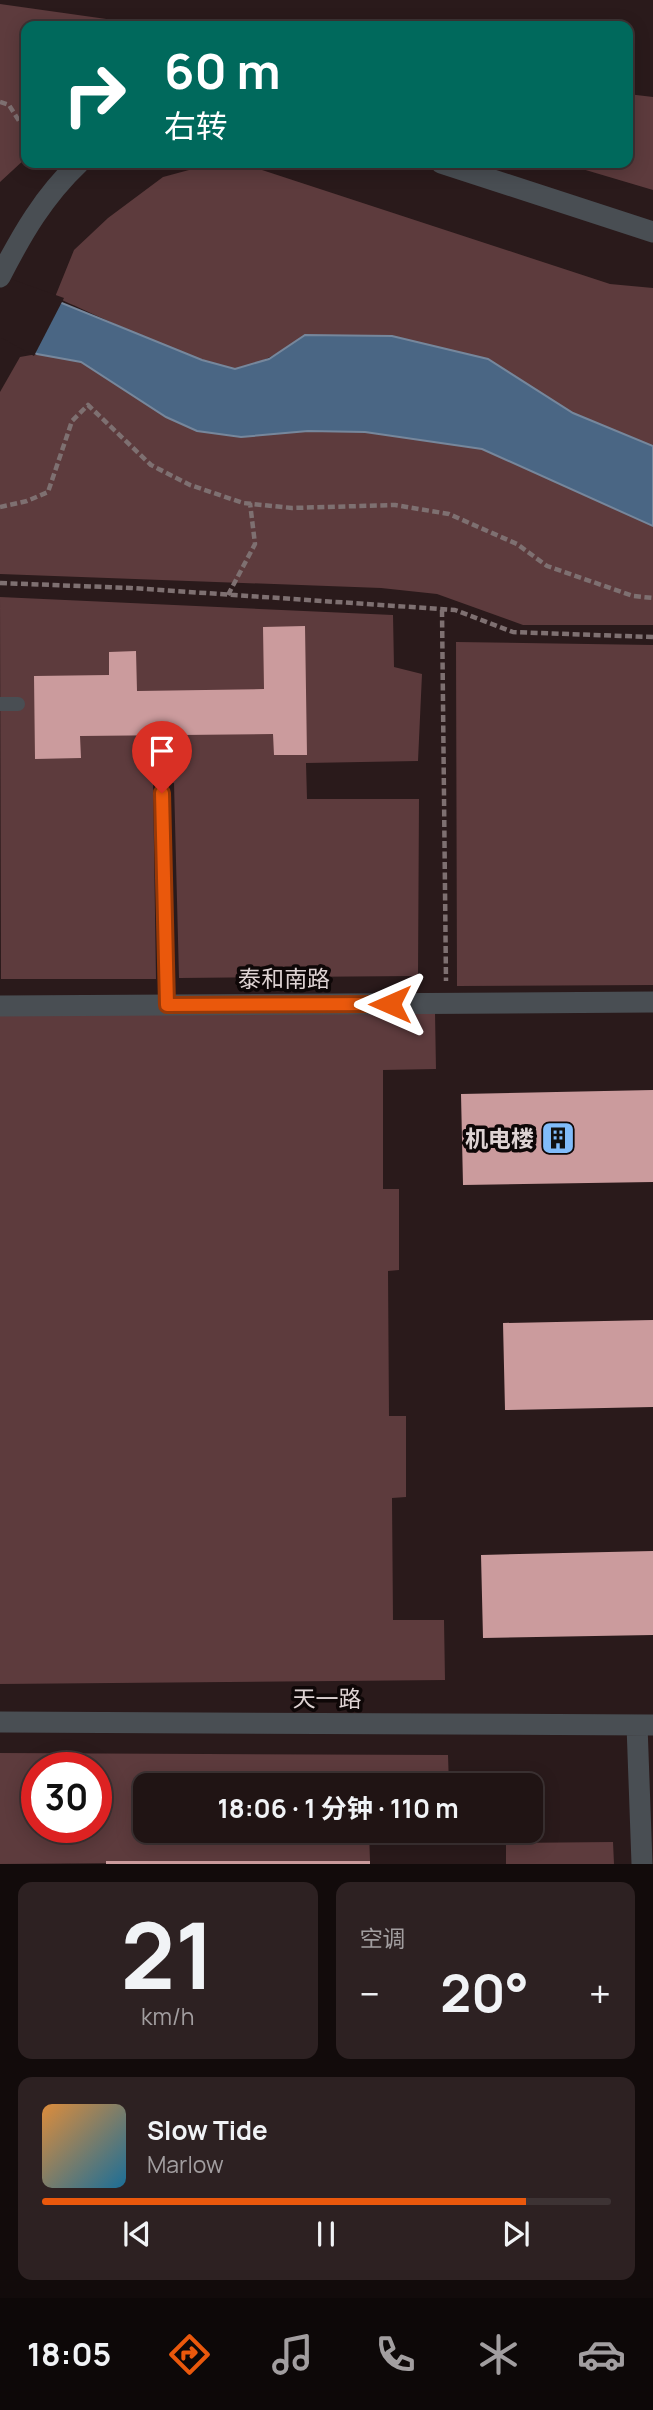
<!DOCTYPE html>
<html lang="zh">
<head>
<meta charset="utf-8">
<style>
  :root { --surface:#201414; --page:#2d2122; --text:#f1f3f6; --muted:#a29ea0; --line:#3d3334; --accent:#ea580c }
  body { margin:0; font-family:Manrope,"Noto Sans SC",sans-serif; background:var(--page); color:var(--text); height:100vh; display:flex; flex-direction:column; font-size:26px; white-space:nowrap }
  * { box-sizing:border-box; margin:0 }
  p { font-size:23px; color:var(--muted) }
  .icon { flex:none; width:38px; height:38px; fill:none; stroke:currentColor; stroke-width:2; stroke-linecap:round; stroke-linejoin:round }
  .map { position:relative; height:1864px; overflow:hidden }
  .side { display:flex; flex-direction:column; gap:18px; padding:18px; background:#120b0b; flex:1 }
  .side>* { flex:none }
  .top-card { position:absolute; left:21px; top:21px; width:612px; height:147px; border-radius:14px; box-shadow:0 4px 18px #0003,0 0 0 2px var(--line); background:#00695c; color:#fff; overflow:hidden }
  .speed { position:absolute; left:21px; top:1752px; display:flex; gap:14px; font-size:35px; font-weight:700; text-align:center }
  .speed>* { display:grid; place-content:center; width:91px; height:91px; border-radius:50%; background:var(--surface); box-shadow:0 4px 18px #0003,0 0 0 2px var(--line); line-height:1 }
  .speed .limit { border:10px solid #d22; background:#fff; color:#111 }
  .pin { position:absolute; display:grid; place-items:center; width:60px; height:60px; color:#fff; margin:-72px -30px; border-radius:50% 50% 50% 0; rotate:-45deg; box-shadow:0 0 7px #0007 }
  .pin .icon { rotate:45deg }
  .me { position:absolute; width:77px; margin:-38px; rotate:270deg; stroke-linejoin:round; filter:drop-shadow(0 0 5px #0008) }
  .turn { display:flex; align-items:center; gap:24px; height:147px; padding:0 28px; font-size:32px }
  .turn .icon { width:91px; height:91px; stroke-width:2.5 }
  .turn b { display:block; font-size:49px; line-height:60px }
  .big { font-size:52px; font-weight:700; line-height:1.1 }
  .side .tile { flex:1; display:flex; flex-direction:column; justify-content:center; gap:10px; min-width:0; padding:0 24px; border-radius:14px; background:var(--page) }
  .side .dial { align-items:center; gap:0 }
  .dial b { font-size:91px; line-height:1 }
  .song { display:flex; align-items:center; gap:21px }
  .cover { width:84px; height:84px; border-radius:10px; background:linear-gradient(135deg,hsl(30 70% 55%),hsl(200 70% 35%)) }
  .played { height:7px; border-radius:4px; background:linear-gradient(90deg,var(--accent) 85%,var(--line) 85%) }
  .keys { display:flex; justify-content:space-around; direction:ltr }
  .heat { display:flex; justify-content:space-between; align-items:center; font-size:38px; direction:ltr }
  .side .tiles { flex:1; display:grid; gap:18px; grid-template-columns:1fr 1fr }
  .tile:last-child { grid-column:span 2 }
  .trip { position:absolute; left:133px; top:1773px; width:410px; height:70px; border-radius:14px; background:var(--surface); box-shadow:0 4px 18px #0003,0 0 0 2px var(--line); font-weight:700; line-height:70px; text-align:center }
  .tabs { display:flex; height:112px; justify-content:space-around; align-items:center; background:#0d0808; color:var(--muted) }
  .tabs .icon { width:49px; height:49px }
  .tabs .current { color:var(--accent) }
  .tabs b { font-size:32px; color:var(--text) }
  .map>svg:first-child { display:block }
  .green { fill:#5d3b3d; fill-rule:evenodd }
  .water { fill:#4a6684; stroke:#76879c; stroke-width:2 }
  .pier { fill:#2a1a1b }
  .building { fill:#cb9b9d }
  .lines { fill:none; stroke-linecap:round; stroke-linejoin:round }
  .path { stroke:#7e7071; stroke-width:4.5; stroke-dasharray:7 3.5; stroke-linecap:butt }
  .service { stroke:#494e53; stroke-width:14 }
  .minor { stroke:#494e53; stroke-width:21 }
  .route-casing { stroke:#983908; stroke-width:18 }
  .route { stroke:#ea580c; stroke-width:12 }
  .labels { text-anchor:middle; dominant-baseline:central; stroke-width:7; stroke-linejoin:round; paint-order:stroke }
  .street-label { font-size:23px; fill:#ded3d3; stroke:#0e0707 }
  .poi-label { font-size:23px; font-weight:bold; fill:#ded3d3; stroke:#0e0707; text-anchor:end }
</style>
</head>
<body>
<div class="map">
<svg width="653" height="1864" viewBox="0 0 653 1864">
  <rect width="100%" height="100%" fill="#2a1a1b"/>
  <path class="green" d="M0,4L156,26H26V158L0,182Z
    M628,94L653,97V190L562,163H628Z
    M215,163L262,170L610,284L653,288V446L573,413L488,359L305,335C284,349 264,364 238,368C213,372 86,310 55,297L74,250L108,218L163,177Z
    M37,354L80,362L120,385L308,431L365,432L482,449L653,526V625H523L437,594L381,588L0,574V392L20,357Z
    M0,597L393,615L394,667L422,674L418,761L306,763L307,799H419L418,976L179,978L174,783L153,781L156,979H1Z
    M456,642L653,645V985L457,986Z
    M435,1012L436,1069L383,1070V1189H399V1270L388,1271L389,1416H406V1497L392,1498L393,1620H444L445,1680L0,1684V1015Z
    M0,1753L448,1755L449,1785H145V1830L369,1831L370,1861L0,1864ZM37,1768H96V1827H37Z
    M613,1842L614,1864H506V1843Z"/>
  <path class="water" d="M0,278L202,360L235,369L269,359L305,335L392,336L488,359L573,413L653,446V526L482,449L365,432L308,431L241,437L197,431L166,417L81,362L37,354L0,333Z"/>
  <path class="pier" d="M0,275L64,298L34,356L0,337Z"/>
  <path class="building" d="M305,626L307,755H274L273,734L80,736L81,758L35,759L34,676L109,675V652L136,651L137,691L264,689L263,627Z
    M653,1090V1182L463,1185L461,1094Z
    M653,1320V1407L505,1410L503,1323Z
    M653,1551V1635L483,1638L481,1555Z
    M106,1861H370V1864H106Z"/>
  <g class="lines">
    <path class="path" d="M0,102L9,105L26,132
      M0,507L27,501L48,492L72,421L88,405L151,465L190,485L243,503L292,508L395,505L449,514L517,544L547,566L633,596L653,598
      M0,583L131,588L455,610L513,632L653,637
      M228,595L255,544L250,503
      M442,610L446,981"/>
    <path class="service" d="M0,704H18
      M162,793L167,1005"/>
    <path class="minor" d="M441,163L653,232
      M0,277C22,234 44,196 79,163
      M0,1006L653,1002
      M0,1722L653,1725
      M637,1725L642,1864"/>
  </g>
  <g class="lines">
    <g class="route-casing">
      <path id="route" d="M162,793L167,1005L390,1004"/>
    </g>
    <use href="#route" class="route"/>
  </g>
  <defs>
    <g id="building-square" transform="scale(1.75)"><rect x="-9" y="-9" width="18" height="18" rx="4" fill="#81bcfa" stroke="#0e0707"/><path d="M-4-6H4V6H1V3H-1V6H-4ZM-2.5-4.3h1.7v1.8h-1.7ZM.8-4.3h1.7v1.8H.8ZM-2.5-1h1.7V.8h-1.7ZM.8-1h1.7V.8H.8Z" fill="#111"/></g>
  </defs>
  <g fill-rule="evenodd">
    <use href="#building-square" x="558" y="1138"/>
  </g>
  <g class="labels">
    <g class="street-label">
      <text x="284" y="978">泰和南路</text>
      <text x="327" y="1698">天一路</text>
    </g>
    <g class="poi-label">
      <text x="534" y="1138">机电楼</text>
    </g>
  </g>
</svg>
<div class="speed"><div class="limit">30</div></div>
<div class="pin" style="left:162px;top:793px;background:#d93025"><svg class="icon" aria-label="arrive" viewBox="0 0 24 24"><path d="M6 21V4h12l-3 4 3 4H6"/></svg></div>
<svg class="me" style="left:390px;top:1004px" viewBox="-20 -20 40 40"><path d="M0-17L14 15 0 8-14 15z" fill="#ea580c" stroke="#fff" stroke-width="4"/></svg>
<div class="trip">18:06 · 1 分钟 · 110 m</div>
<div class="top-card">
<div class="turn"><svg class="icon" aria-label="right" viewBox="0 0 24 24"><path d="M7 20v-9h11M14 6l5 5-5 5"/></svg><div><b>60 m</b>右转</div></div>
</div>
</div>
<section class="side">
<div class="tiles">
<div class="tile dial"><b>21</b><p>km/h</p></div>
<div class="tile"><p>空调</p>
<div class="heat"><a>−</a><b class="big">20°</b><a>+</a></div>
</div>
<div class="tile">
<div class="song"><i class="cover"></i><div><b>Slow Tide</b><p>Marlow</p></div></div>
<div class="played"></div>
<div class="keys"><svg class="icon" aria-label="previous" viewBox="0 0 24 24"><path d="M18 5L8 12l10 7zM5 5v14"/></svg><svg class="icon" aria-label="pause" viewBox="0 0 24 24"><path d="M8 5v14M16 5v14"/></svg><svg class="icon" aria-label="next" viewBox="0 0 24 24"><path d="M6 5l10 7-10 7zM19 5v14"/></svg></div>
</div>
</div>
</section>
<nav class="tabs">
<b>18:05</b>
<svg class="icon current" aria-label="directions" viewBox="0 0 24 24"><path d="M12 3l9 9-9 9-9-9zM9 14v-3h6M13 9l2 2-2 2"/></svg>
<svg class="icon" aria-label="music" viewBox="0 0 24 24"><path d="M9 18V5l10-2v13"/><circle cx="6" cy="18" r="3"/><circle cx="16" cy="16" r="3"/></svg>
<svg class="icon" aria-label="phone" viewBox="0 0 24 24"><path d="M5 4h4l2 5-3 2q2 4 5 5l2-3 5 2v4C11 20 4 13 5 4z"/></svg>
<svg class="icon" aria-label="climate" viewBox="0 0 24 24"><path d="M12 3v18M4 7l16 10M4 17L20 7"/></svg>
<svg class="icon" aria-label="car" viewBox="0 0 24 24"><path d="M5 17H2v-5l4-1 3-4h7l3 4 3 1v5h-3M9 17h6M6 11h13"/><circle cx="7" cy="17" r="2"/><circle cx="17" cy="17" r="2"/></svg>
</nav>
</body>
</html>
